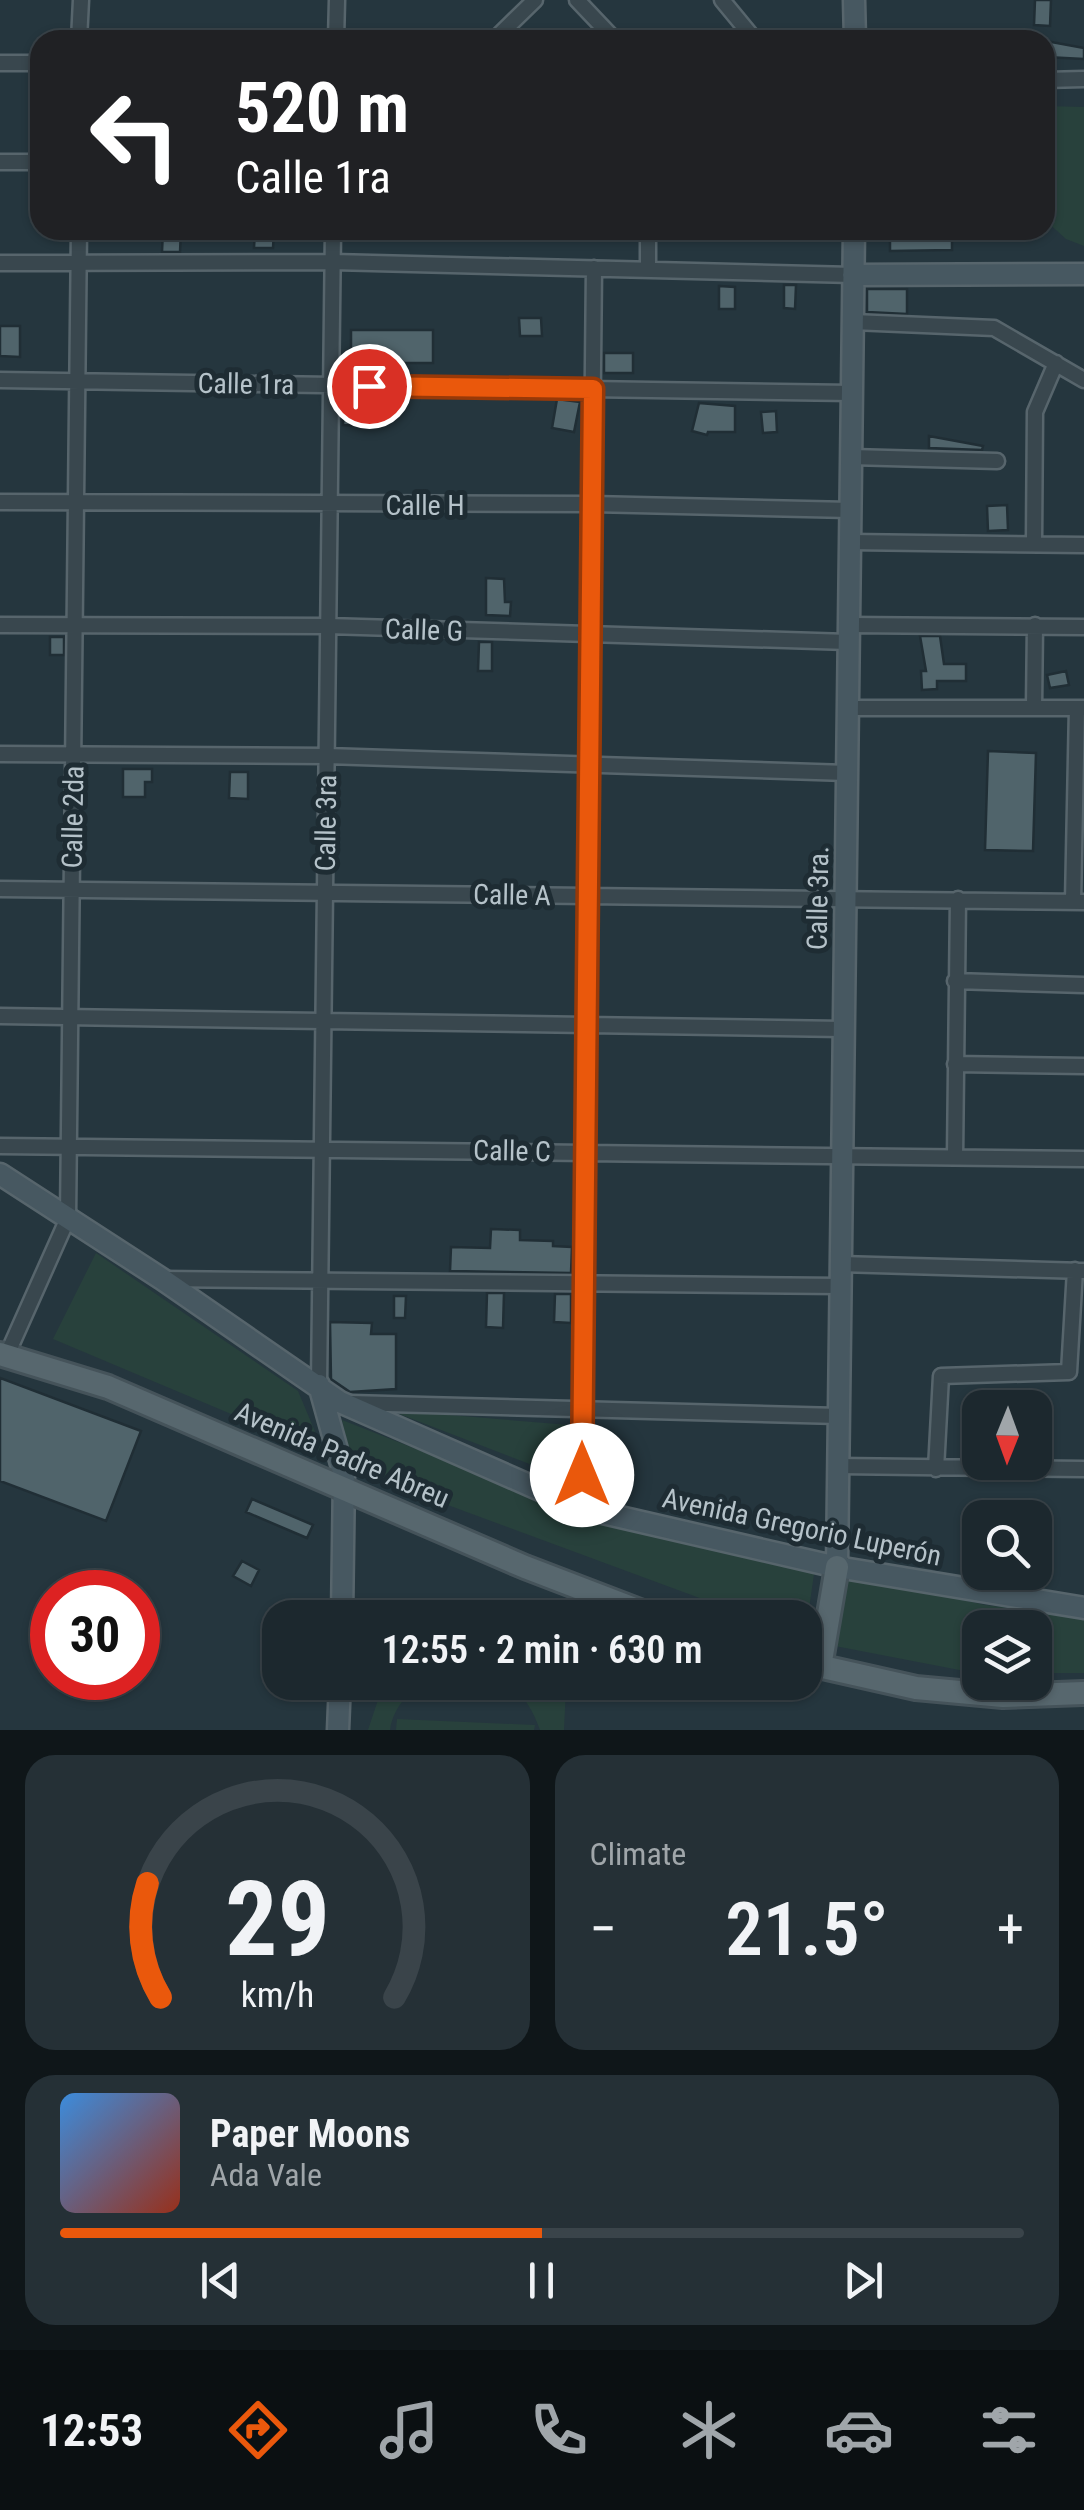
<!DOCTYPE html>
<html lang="en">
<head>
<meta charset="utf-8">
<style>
  :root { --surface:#1c282e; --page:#253036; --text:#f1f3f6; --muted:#a0a6aa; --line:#3a444a; --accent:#ea580c }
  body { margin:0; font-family:"Roboto Condensed",sans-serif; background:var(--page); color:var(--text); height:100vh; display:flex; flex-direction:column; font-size:38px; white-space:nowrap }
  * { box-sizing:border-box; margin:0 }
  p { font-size:32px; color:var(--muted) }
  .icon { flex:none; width:55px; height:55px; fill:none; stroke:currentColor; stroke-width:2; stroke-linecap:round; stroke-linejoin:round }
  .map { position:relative; height:1730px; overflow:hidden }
  .drawer { display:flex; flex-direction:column; gap:25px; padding:25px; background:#0f1619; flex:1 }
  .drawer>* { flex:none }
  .top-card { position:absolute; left:30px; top:30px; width:1025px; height:210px; border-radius:30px; box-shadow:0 2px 8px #0004,0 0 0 2px var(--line); background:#202124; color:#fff; overflow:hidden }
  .needle { width:65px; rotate:181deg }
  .tools { position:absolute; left:962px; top:1390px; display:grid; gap:20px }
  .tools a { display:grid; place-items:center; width:90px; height:90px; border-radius:20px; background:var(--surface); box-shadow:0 2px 8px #0004,0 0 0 2px var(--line); font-size:50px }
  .speed { position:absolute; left:30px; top:1570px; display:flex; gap:20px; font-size:50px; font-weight:700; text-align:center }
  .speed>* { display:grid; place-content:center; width:130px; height:130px; border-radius:50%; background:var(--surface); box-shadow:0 2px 8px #0004,0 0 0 2px var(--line); line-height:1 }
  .speed .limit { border:15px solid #d22; background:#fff; color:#111 }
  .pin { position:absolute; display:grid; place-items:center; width:85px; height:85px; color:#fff; margin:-42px; border:5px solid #fff; border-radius:50%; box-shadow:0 2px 10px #0007 }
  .me { position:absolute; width:110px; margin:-55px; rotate:0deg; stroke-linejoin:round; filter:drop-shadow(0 0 8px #0008) }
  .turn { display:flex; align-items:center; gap:35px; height:210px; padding:0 40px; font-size:45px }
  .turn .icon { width:130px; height:130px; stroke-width:2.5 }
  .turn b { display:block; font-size:70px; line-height:85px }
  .big { font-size:75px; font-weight:600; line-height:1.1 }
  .drawer .card { flex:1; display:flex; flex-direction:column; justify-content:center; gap:15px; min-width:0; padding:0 35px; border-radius:30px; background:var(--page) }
  .drawer .dial { align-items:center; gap:0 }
  .dial svg { height:260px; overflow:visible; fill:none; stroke:var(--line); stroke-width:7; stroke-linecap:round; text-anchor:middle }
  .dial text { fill:var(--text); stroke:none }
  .song { display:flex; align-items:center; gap:30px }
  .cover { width:120px; height:120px; border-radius:15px; background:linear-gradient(135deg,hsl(210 70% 55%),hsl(10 70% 35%)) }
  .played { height:10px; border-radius:5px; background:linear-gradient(90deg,var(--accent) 50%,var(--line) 50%) }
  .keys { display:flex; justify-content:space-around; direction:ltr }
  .heat { display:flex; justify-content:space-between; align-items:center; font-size:55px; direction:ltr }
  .drawer .tiles { flex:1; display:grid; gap:25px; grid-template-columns:1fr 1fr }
  .card:last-child { grid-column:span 2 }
  .trip { position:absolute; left:262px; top:1600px; width:560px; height:100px; border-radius:30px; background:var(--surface); box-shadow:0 2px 8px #0004,0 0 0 2px var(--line); font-weight:600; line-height:100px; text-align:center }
  .tabs { display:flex; height:160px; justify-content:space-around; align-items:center; background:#0b1012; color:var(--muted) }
  .tabs .icon { width:70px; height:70px }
  .tabs .selected { color:var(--accent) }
  .tabs b { font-size:45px; color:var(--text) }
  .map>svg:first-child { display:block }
  .green { fill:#28413c }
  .building { fill:#50646b; stroke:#202e35; stroke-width:2.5 }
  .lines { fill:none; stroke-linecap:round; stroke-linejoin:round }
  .street-casing { stroke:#57656c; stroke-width:19 }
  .secondary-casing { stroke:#57656c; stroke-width:25 }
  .primary-casing { stroke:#45535a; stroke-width:28 }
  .street { stroke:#39474e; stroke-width:14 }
  .secondary { stroke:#475861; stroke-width:20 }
  .primary { stroke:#57676e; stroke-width:22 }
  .route-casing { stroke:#983908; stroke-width:25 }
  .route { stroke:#ea580c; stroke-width:18 }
  .labels { text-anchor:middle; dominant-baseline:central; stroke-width:10; stroke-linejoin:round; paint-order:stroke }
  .street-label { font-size:28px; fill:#b5c2c9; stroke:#1e2c33 }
</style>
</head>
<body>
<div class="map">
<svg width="1084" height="1730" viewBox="0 0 1084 1730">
  <rect width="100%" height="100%" fill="#25363e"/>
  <path class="green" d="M1045,106L1084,107V246L1066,239L1045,220Z
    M96,1253L298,1391L324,1453L53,1339Z
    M389,1410L569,1425L571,1480Z
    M342,1420L590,1517L815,1567L805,1637V1618L751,1617L353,1470Z
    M846,1573L985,1605L1084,1616V1673H1035V1628H980V1674L835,1646Z
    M389,1683H422C406,1695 393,1709 390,1730H368L381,1691Z
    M505,1683H541L566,1687L564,1730H540C533,1711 524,1693 505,1683Z
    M397,1719L535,1725L534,1730H396Z"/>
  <path class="building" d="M1035,0H1051L1050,26L1034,25Z
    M1046,41L1084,48V59L1046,57Z
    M163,230H181L180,252H162Z
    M255,230H274L273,248H254Z
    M890,230H952V250L890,251Z
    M784,285H796L795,309L784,308Z
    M719,286L735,287V309H719Z
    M867,289H907V314L867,312Z
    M519,318H541L542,336H520Z
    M0,326H20V357L0,356Z
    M351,330H433V363H351Z
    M604,353H633V373H604Z
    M344,396H365V426L343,425Z
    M557,399L580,402L574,432L552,428Z
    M699,403L735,406V432H708L707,435L692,431Z
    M776,411L777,432L763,433L761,412Z
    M929,436L983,446L982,450L929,448Z
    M1007,505L1008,530L988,531L987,506Z
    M486,578L504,579L505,602H511L510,616L486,615Z
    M920,636H940L944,664H966V681H937V689L922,690L921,671H926Z
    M50,637H64V655H50Z
    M479,642H492V671H478Z
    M1066,671L1069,685L1050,688L1047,675Z
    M988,751L1036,753L1033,851L985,850Z
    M123,769H152V782H145V797H123Z
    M230,772H248V799L229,798Z
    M491,1229L520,1230V1240L553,1241V1246L572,1247L571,1273L450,1271L451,1247L490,1248Z
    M487,1293H504L503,1328L486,1327Z
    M555,1294H571V1323L554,1322Z
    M394,1296H406L405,1318H394Z
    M330,1322L372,1323L371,1334H396V1389L350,1392L331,1379Z
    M0,1378L141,1431L106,1521L0,1481Z
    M252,1499L313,1525L307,1538L246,1512Z
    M242,1561L259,1570L251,1586L233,1576Z"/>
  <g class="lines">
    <g class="street-casing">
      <path id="street" d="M577,0L615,40
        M722,0L755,40
        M79,40L81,0
        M336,40L337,0
        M494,40L535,0
        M0,63H40
        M1045,80L1084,79
        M0,162H40
        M648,230V269
        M0,263L333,262L853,275
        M853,322L994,328L1084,380
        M0,380L852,393
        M851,457L997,461
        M0,502L592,504L850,510
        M850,542L1084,545
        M1034,542L1035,412L1056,363
        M0,625L328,626L848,642
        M849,625L1084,627
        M1034,707L1035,625
        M848,708H1084
        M0,754L327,756L847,773
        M0,889L1084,902
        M1073,902L1077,708
        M955,981L1084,985
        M0,1016L843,1029
        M955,1064L1084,1066
        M0,1146L1084,1159
        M955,1157L958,899
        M840,1264L1083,1271
        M162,1279L840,1286
        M6,1357L68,1218L79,230
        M319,1385L333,230
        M350,1403L839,1416
        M838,1466L1084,1469
        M936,1469L941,1376L1069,1372L1075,1270
        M581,1508L594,268"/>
    </g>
    <g class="secondary-casing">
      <path id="secondary" d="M854,0L855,40
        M853,275L1084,274
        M0,1174L162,1279L340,1402L581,1508L837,1567L1084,1608
        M319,1385L344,1475L342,1618
        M837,1567L854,230
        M338,1730L340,1682"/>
    </g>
    <g class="primary-casing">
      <path id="primary" d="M0,1354L108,1387L525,1567L658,1618
        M805,1663L916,1688L1003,1696L1084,1693
        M820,1667L837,1567"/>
    </g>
    <use href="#street" class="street"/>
    <use href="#secondary" class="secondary"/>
    <use href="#primary" class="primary"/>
  </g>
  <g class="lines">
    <g class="route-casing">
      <path id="route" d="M369,386L593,389L582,1475"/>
    </g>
    <use href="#route" class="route"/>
  </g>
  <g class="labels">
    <g class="street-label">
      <text transform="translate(246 384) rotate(1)">Calle 1ra</text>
      <text x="425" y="505">Calle H</text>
      <text transform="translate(424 630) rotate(2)">Calle G</text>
      <text transform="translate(73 817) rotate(-89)">Calle 2da</text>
      <text transform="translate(326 823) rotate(-89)">Calle 3ra</text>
      <text transform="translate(512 895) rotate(1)">Calle A</text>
      <text transform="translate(818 898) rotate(-89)">Calle 3ra.</text>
      <text transform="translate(512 1151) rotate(1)">Calle C</text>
      <text transform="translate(342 1455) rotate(23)">Avenida Padre Abreu</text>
      <text transform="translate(802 1527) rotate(12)">Avenida Gregorio Luperón</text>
    </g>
  </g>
</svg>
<div class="tools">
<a><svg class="needle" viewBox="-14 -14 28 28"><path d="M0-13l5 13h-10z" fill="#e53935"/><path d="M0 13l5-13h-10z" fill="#a0a6aa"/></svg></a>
<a><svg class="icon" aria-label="search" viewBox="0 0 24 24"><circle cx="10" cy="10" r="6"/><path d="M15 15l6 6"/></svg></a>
<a><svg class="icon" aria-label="layers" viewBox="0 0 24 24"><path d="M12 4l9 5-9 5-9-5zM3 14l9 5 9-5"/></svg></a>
</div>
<div class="speed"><div class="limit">30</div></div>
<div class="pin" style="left:369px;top:386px;background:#d93025"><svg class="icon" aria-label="arrive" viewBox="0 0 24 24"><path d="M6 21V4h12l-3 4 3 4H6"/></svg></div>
<svg class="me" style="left:582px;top:1475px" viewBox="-20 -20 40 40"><circle r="19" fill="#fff"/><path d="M0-13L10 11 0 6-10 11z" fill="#ea580c"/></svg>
<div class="trip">12:55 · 2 min · 630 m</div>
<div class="top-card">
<div class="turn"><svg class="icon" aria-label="left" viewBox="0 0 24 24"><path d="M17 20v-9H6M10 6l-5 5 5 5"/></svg><div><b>520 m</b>Calle 1ra</div></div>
</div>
</div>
<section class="drawer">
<div class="tiles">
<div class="card dial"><svg viewBox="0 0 100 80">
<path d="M14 69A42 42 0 1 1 86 69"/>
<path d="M14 69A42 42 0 0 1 10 34" stroke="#ea580c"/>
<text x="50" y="56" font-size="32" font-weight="700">29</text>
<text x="50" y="72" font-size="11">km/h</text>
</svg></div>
<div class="card"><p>Climate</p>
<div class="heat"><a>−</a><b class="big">21.5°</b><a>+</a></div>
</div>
<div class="card">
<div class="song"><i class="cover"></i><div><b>Paper Moons</b><p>Ada Vale</p></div></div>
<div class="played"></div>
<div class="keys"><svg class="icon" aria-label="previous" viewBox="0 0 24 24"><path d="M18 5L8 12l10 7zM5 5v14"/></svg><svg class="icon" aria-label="pause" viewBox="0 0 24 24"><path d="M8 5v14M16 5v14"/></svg><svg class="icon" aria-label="next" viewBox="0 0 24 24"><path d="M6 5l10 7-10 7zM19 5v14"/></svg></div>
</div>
</div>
</section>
<nav class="tabs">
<b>12:53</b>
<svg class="icon selected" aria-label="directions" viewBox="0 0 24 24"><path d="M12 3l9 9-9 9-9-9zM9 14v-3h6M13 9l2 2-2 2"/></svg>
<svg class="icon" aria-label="music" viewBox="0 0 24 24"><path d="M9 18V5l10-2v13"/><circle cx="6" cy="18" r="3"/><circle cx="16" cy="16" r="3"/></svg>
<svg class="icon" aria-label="phone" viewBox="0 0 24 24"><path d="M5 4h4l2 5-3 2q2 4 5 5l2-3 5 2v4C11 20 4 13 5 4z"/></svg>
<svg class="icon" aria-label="climate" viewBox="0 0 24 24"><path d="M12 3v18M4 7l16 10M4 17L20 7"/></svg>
<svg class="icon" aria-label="car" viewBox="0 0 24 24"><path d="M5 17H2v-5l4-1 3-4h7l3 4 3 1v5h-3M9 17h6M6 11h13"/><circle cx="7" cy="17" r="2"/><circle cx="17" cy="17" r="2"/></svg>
<svg class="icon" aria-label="filters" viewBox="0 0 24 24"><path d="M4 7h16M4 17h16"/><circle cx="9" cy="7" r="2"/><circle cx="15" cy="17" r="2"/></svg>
</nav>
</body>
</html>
